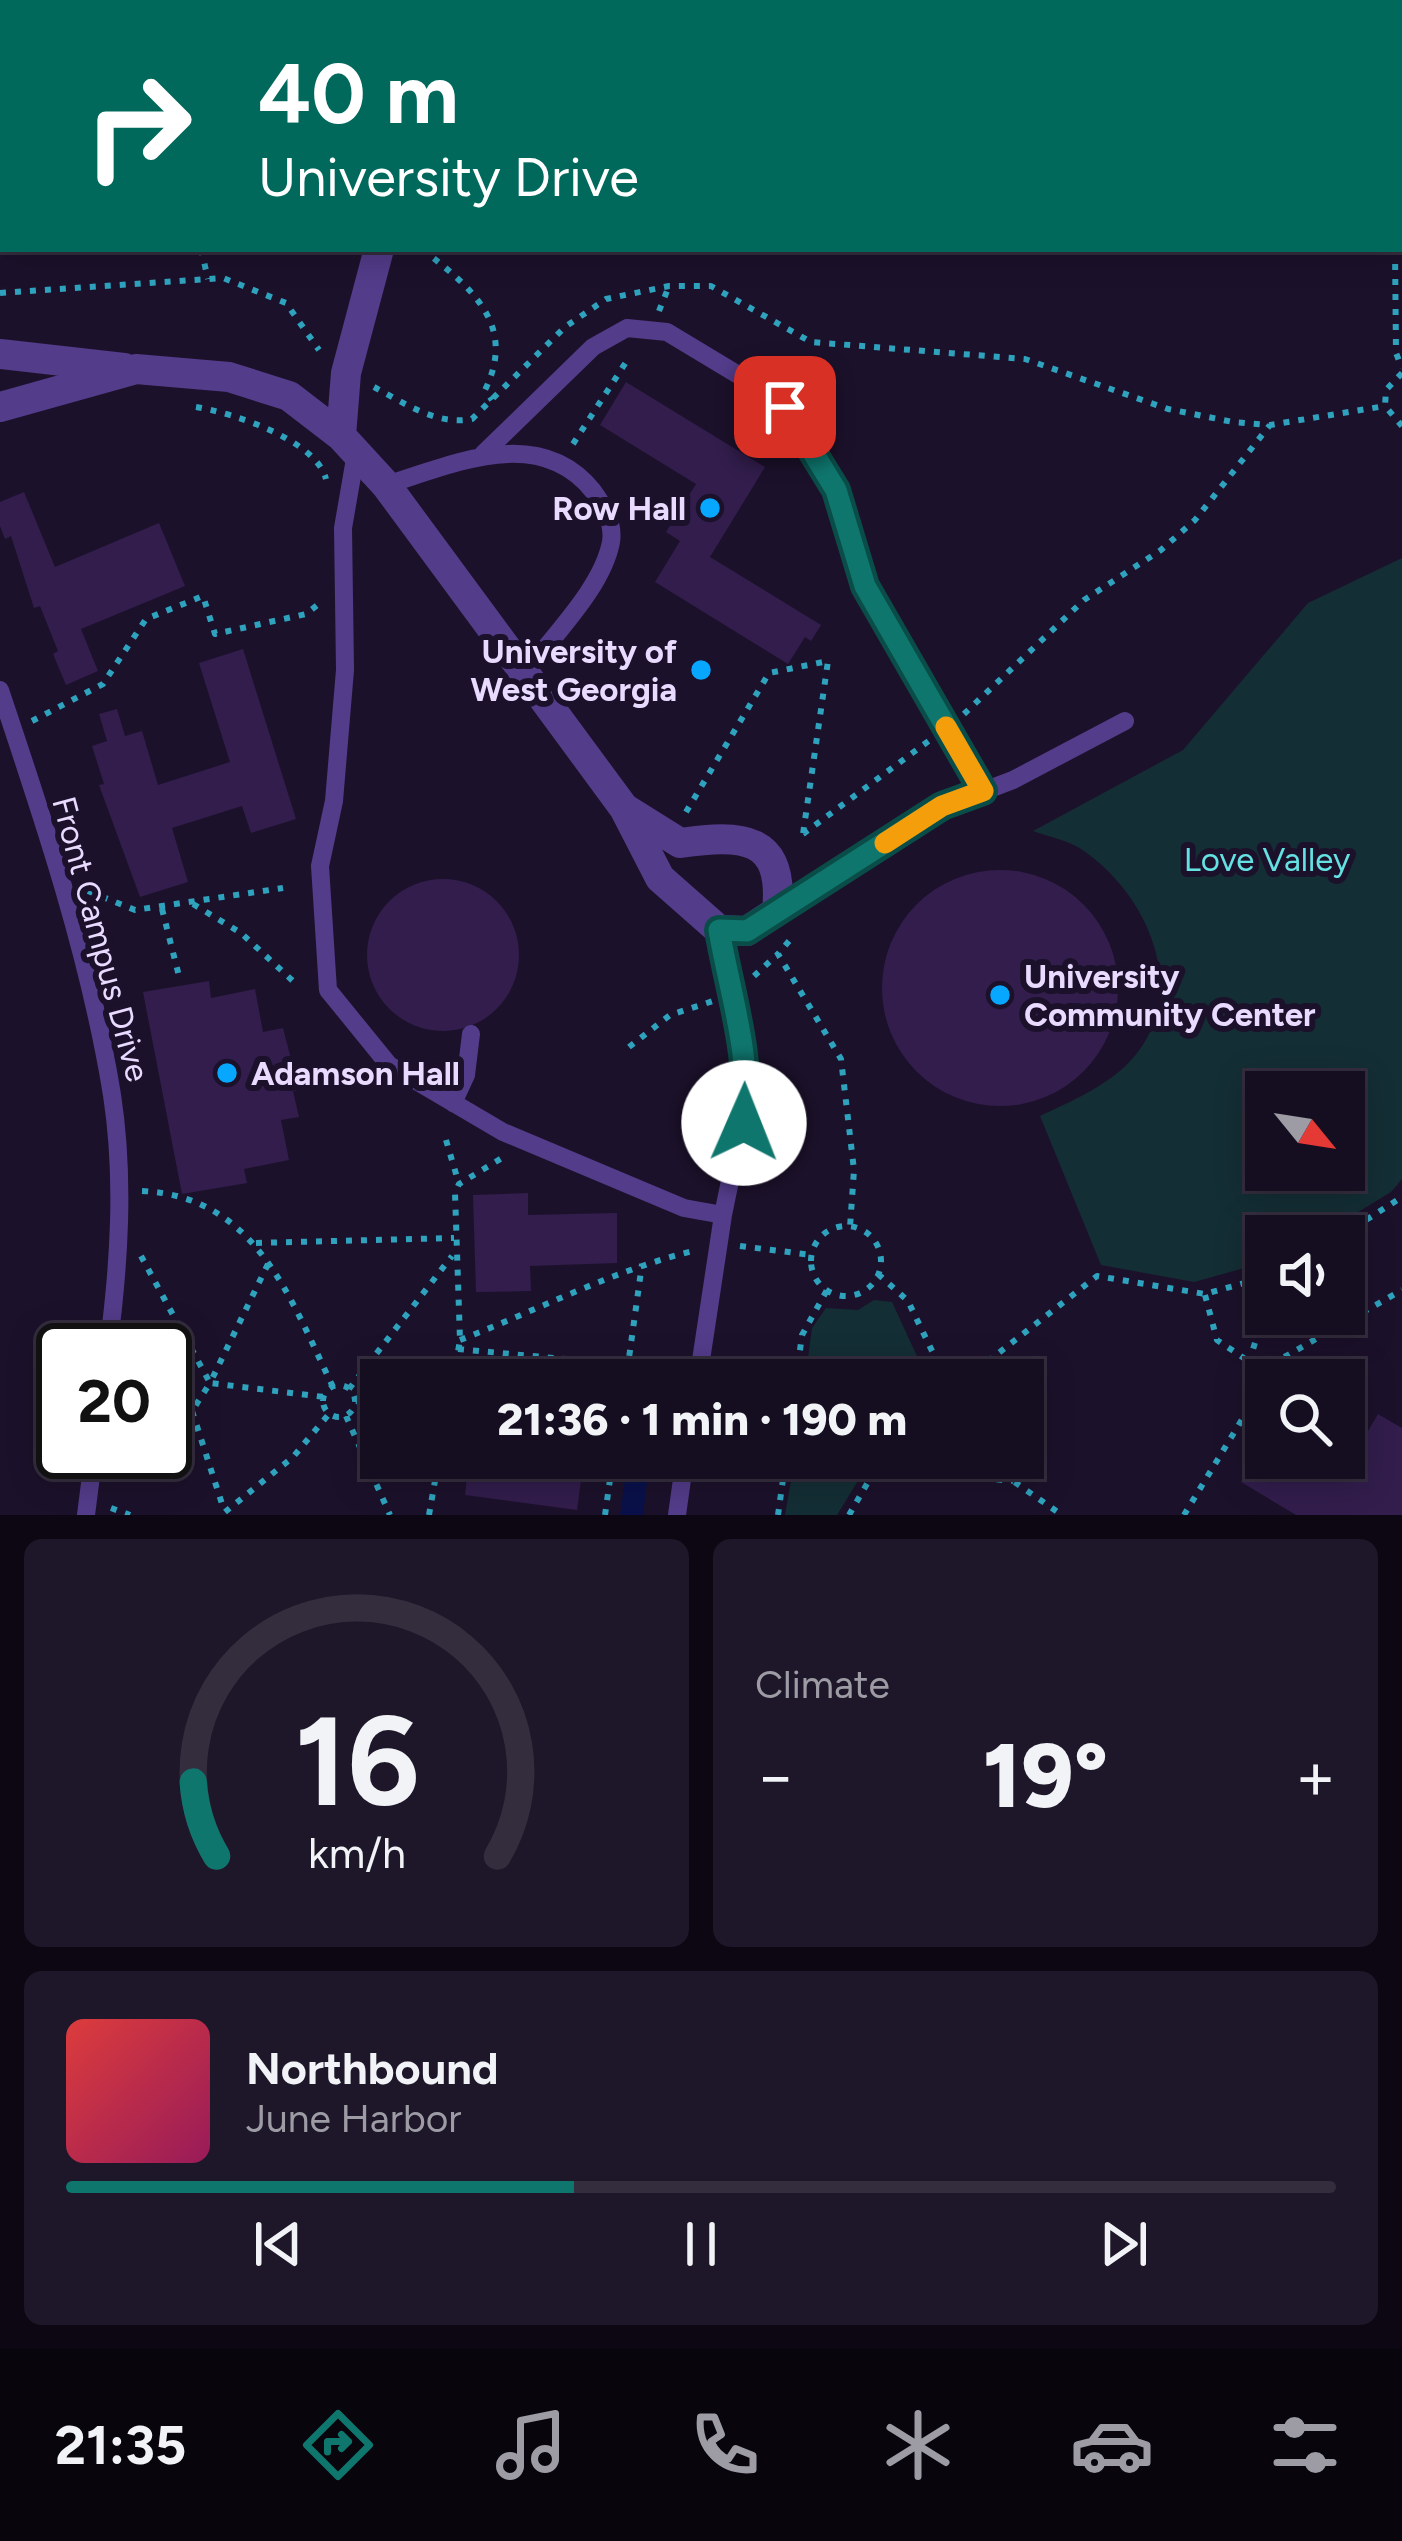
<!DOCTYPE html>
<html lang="en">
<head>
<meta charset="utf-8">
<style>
  :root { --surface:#150d20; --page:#1e1629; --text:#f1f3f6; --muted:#9d9ca5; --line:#342d3e; --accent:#0f766e }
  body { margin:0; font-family:Figtree,sans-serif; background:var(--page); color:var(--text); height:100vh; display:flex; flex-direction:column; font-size:45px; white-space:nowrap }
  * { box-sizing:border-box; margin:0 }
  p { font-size:39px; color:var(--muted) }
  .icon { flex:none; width:66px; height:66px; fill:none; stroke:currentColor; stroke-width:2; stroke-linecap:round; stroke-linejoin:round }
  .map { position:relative; height:1515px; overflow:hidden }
  .panel { display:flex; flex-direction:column; gap:24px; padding:24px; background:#0c0712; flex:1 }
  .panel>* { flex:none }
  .banner { position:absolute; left:0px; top:0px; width:1404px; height:252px; box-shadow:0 6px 30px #0003,0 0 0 3px var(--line); background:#00695c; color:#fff; overflow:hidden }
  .needle { width:78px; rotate:120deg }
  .buttons { position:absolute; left:1245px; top:1071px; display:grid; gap:24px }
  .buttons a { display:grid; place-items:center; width:120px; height:120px; border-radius:0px; background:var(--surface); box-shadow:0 6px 30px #0003,0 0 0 3px var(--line); font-size:60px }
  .speed { position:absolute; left:36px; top:1323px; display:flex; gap:24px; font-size:60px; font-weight:700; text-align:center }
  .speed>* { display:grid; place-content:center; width:156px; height:156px; border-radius:50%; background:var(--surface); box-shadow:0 6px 30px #0003,0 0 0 3px var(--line); line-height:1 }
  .speed .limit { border:6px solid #111; border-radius:18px; background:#fff; color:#111 }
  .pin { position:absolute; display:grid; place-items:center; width:102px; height:102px; color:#fff; margin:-51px; border-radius:24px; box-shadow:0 6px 18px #0006 }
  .me { position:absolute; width:132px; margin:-66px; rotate:1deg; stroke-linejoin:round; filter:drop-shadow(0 0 9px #0008) }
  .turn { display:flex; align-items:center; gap:42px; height:252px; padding:0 60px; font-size:54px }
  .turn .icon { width:156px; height:156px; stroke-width:2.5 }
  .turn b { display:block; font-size:84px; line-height:102px }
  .big { font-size:90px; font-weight:800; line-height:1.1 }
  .panel .tile { flex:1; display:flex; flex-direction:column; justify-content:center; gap:18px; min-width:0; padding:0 42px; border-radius:18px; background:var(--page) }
  .panel .dial { align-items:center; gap:0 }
  .dial svg { height:312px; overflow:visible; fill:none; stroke:var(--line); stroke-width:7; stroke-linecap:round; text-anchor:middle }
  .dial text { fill:var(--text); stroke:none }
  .song { display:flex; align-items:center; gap:36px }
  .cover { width:144px; height:144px; border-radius:18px; background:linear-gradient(135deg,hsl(0 70% 55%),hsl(330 70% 35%)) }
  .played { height:12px; border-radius:6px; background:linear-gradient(90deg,var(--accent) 40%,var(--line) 40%) }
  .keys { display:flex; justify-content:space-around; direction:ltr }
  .heat { display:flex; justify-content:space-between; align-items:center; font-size:66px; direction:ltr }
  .panel .tiles { flex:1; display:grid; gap:24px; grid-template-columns:1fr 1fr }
  .tile:last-child { grid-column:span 2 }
  .trip { position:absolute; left:360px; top:1359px; width:684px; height:120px; border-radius:0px; background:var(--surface); box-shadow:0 6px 30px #0003,0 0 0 3px var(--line); font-weight:800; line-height:120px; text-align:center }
  .tabs { display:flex; height:192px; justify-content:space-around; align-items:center; background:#08050d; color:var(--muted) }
  .tabs .icon { width:84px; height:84px }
  .tabs .on { color:var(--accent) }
  .tabs b { font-size:54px; color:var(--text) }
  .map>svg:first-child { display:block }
  .green { fill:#142e35; fill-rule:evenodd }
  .water { fill:#0a114a }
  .building { fill:#321d4c }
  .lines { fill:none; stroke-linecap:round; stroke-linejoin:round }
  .path { stroke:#2fa3be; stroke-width:6; stroke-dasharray:6 9; stroke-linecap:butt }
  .service { stroke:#533c8a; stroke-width:18 }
  .minor { stroke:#533c8a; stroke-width:30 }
  .route-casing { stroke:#0a4d48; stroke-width:30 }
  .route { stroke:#0f766e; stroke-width:21 }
  .slow { stroke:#f59e0b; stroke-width:21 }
  .poi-dot { fill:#07a7ff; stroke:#1c112b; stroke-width:4.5 }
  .labels { text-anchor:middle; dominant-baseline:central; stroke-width:12; stroke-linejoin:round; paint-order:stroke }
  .poi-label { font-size:33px; font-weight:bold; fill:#e8dbff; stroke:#1c112b; text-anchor:end }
  .park-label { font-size:33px; fill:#64e1e2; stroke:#1c112b }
  .street-label { font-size:33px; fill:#e8dbff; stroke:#1c112b }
</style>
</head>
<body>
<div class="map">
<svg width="1402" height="1515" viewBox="0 0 1402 1515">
  <rect width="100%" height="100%" fill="#1c112b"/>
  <path class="green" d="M1402,558V1179L1391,1192L1319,1236H1266V1262L1194,1282L1101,1265L1040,1116C1076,1099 1122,1080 1144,1043C1185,977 1142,891 1084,851C1071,841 1049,837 1033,831L1183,750L1308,603ZM1266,1092H1344V1170H1266Z
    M874,1300L892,1302L928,1380H805L812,1328L826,1308L858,1310Z
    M795,1458H872L837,1515H785Z"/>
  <path class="water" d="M628,1458H650L643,1515H620Z"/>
  <path class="building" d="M626,382L765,467L710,557L821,625L811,641L805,637L788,664L655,582L680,541L666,532L696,484L600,425Z
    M24,492L55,567L159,523L185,586L81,629L98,671L66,685L53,654L58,651L40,606L34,608L11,536L5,539L0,526V502Z
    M243,649L296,819L251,833L242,806L172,828L188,882L140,897L99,785L104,784L92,746L107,741L99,714L117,709L125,736L142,731L158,785L230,762L199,663Z
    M882 988a118 118 0 1 1 236 0a118 118 0 1 1-236 0Z
    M367 955a76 76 0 1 1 152 0a76 76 0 1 1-152 0Z
    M209,981L211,998L255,989L263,1032L283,1028L299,1090L293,1091L299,1117L281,1120L289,1160L244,1169L247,1183L182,1194L143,992Z
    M528,1193V1215L617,1213V1263L530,1266L531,1291L476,1292L473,1195Z
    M477,1364L564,1377V1380H476Z
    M1378,1414L1402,1428V1515H1296L1241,1482L1266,1440V1458H1344V1450L1354,1455Z
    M469,1458H584L577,1510L465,1495Z"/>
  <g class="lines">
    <path class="path" d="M162,3L163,0
      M241,3V0
      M331,3V0
      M973,3L975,0
      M0,81H3
      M1401,224H1402
      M201,249L208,279
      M422,249C472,288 517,325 485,390L492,400
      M1395,249L1396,353L1402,368
      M0,293L223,278L286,303L319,350
      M659,311L669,286
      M1402,373L1386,390L1385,406L1402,426
      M374,387C404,403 437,426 472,419L565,327L606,299L669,286H711L811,342L1025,359L1168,409L1233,422L1270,425L1385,406
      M196,407C233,413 316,440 326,479
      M573,444L630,356
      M964,714L1084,600L1161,550L1195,520L1270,425
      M32,721L103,684L146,619L203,596L215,634L306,614L320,603
      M686,812L769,673L828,661L803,834
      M803,834L930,740
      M88,891L135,910L283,888
      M193,904L241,933L294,982
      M162,909L179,976
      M789,941L778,954L841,1059L854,1170L850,1227
      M754,976L778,954
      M629,1047L670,1015L713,1001
      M446,1140L459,1184
      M142,1191C256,1196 290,1298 333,1387
      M811 1261a35 35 0 1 1 70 0a35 35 0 1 1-70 0Z
      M1341,1236L1402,1197
      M256,1243L454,1238
      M740,1246L812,1255
      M141,1256L210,1383L192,1411L165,1423
      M268,1264L210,1383L324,1397
      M878,1274L908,1301L946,1380
      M1205,1295L1217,1340L1269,1375
      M460,1340C538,1310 616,1269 697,1250
      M458,1349L628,1365L642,1264
      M1249,1363L1266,1305
      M453,1380L460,1340L455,1193L459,1184L502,1158
      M625,1380L628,1365
      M796,1380L802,1335L827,1290
      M964,1380L1097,1276L1205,1294L1266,1277
      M1266,1380L1279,1360L1402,1290
      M323 1401a16 16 0 1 1 32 0a16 16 0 1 1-32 0Z
      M349,1389L452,1256
      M356,1401L381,1405
      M192,1411L224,1510
      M346,1416L390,1515
      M997,1458L1013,1481L1062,1515
      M877,1467L1013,1481
      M111,1508L130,1515
      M225,1512L293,1457L329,1414
      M429,1515L439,1458
      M605,1515L613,1458
      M778,1515L786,1458
      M849,1515L882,1458
      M1184,1515L1266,1380"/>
    <path class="service" d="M356,453L343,528L345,670L334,801L320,866L328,990L389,1065L503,1132L684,1208L723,1215L748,1093L742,1033L719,930
      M483,454L593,347L627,328L667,332L745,379L785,407L836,489L865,586L984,791
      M386,485C454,464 539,424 593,491C604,506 614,523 611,542C602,589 552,636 525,674
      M0,690C44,821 90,958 112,1095C125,1179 119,1266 108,1350
      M777,911L942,807L1013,780L1125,721
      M453,1103L466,1075L471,1034
      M698,1380L723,1215
      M86,1515L94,1452
      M677,1515L685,1458"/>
    <path class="minor" d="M431,3V0
      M0,354L124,368
      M0,407L136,369L229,377L289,396L341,436L386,485L624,808L660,878L719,930L747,931L777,911C785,835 741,834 680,843L624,808
      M341,436L346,373L379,249"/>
  </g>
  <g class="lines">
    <g class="route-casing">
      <path id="route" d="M744,1123C752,1057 730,994 719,930L747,931L942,806L983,791L865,586L836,490L785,407"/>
    </g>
    <use href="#route" class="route"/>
    <path class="slow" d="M885,843L942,806L983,791L946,727"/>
  </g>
  <g class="poi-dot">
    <circle cx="710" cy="508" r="12"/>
    <circle cx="701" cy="670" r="12"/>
    <circle cx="1000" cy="995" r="12"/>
    <circle cx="227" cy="1073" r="12"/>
  </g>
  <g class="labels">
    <g class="poi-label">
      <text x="686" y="508">Row Hall</text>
      <text x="677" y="651">University of<tspan x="677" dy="38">West Georgia</tspan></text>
      <text x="1024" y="976" text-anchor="start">University<tspan x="1024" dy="38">Community Center</tspan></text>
      <text x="251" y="1073" text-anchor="start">Adamson Hall</text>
    </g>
    <g class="park-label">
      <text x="1267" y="859">Love Valley</text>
    </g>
    <g class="street-label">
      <text transform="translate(101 939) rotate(75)">Front Campus Drive</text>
    </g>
  </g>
</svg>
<div class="buttons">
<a><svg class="needle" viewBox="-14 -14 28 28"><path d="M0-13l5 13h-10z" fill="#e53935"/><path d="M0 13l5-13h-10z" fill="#9d9ca5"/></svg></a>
<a><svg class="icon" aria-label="sound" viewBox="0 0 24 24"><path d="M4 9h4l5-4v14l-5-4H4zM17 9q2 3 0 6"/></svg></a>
<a><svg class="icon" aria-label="search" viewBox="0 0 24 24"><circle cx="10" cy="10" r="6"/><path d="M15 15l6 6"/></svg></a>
</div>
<div class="speed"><div class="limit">20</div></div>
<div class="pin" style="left:785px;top:407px;background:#d93025"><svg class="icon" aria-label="arrive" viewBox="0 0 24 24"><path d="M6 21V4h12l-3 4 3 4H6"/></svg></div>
<svg class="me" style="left:744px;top:1123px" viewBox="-20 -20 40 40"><circle r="19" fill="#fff"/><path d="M0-13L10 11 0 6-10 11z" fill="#0f766e"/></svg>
<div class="trip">21:36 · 1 min · 190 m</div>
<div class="banner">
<div class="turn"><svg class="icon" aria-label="right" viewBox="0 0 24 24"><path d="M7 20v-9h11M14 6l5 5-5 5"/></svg><div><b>40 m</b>University Drive</div></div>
</div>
</div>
<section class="panel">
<div class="tiles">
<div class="tile dial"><svg viewBox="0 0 100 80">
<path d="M14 69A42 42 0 1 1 86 69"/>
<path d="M14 69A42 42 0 0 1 8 50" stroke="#0f766e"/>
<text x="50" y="56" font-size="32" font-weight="700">16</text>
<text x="50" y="72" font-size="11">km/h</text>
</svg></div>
<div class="tile"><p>Climate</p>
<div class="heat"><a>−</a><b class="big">19°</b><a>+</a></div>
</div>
<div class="tile">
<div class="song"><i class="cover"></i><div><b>Northbound</b><p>June Harbor</p></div></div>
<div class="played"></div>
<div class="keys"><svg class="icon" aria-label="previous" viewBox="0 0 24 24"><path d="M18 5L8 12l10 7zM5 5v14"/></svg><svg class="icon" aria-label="pause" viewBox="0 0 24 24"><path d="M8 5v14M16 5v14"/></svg><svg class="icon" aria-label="next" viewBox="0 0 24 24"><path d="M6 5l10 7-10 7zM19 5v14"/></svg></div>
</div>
</div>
</section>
<nav class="tabs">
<b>21:35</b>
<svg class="icon on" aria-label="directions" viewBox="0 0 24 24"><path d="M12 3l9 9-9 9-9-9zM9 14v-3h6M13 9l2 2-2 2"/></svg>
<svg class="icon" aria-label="music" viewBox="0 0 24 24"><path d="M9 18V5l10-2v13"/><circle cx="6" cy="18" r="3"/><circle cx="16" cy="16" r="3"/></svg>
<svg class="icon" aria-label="phone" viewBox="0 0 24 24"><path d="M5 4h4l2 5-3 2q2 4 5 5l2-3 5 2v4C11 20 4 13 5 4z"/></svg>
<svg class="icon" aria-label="climate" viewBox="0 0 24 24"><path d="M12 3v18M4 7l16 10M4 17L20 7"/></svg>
<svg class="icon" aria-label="car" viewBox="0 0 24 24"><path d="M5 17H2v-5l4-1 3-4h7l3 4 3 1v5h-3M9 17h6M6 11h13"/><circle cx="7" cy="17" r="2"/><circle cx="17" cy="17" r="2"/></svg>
<svg class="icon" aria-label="filters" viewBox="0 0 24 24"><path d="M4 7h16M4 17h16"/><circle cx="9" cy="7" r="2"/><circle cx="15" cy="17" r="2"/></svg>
</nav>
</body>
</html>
